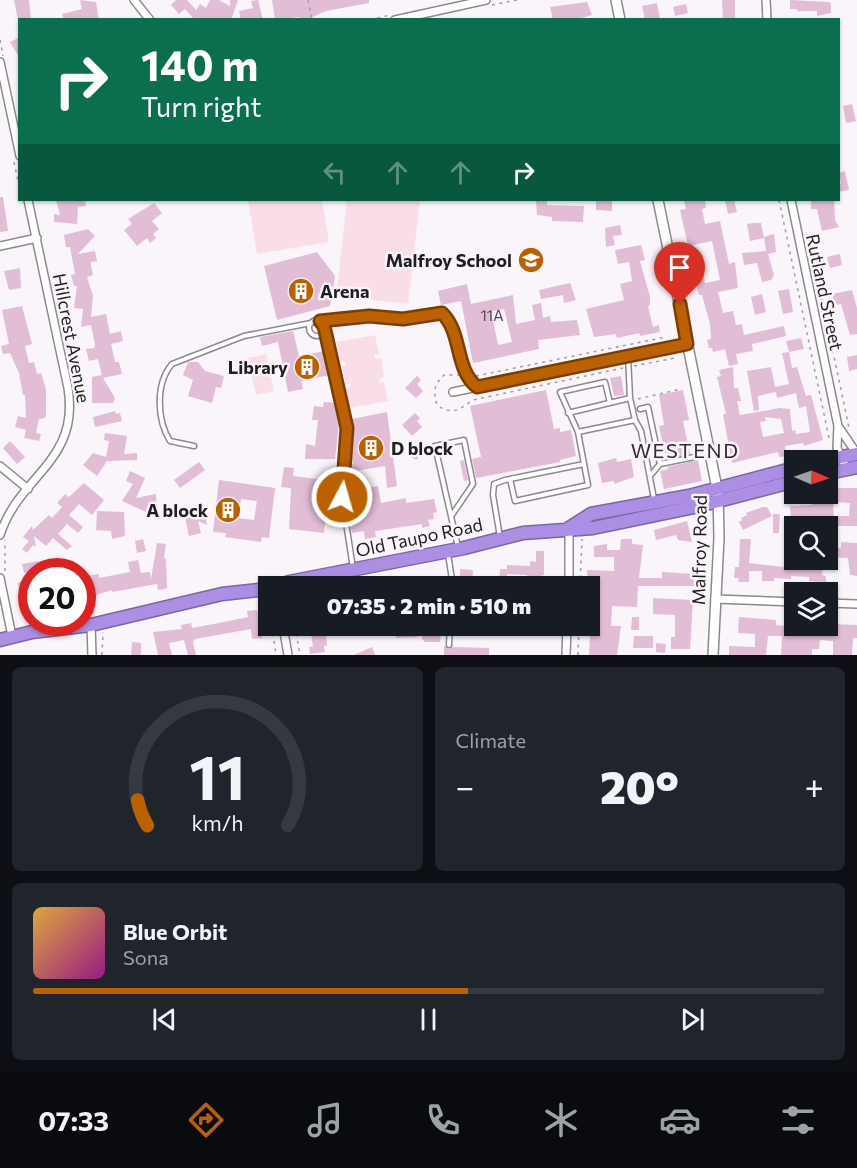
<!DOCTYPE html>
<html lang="en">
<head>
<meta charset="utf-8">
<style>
  :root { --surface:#171b24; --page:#20242c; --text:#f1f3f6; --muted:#9ea1a6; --line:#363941; --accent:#bb6100 }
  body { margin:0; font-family:Commissioner,sans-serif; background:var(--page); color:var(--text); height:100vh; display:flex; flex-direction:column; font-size:22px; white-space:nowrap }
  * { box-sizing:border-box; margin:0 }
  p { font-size:20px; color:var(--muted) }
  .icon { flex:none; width:33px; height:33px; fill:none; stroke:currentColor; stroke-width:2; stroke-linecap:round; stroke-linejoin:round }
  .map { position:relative; height:655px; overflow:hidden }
  .sheet { display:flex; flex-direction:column; gap:12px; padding:12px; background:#0d0f14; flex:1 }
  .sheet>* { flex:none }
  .guide { position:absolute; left:18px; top:18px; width:822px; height:183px; border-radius:0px; box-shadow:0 2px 4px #0004; background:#0b6e4f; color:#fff; overflow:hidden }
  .needle { width:39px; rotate:92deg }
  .fabs { position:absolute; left:784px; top:450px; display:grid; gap:12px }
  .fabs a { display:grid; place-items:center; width:54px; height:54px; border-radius:0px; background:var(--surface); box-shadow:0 2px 4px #0004; font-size:30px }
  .speed { position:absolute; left:18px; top:558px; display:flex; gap:12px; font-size:30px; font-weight:700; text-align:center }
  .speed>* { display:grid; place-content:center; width:78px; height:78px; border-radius:50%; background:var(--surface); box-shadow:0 2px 4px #0004; line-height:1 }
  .speed .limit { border:9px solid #d22; background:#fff; color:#111 }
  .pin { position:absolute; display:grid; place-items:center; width:51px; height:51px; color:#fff; margin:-62px -26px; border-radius:50% 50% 50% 0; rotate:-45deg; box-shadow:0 0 6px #0007 }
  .pin .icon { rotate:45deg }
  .me { position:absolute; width:66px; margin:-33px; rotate:6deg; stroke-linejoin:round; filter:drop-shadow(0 0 4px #0008) }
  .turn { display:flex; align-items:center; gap:21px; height:126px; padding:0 24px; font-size:27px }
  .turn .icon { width:78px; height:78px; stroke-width:2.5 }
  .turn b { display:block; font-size:42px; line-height:51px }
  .lanes { display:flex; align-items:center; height:57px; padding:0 24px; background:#0003; justify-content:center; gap:30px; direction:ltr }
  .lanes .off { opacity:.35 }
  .big { font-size:45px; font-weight:800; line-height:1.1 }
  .sheet .card { flex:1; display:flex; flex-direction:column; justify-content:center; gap:9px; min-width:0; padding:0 21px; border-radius:9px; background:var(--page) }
  .sheet .dial { align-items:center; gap:0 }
  .dial svg { height:156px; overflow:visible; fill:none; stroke:var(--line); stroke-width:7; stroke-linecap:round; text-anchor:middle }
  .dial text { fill:var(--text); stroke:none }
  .song { display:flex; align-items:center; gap:18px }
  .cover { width:72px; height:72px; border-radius:9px; background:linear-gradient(135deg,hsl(40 70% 55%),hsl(310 70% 35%)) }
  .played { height:6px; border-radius:3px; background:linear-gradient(90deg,var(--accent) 55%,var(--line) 55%) }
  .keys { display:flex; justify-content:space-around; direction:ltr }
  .heat { display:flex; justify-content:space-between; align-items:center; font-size:33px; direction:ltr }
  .sheet .tiles { flex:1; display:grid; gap:12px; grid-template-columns:1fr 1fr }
  .card:last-child { grid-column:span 2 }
  .trip { position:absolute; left:258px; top:576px; width:342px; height:60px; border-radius:0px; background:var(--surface); box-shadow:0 2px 4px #0004; font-weight:800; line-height:60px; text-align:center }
  .dock { display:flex; height:96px; justify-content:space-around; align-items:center; background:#090b0e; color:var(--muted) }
  .dock .icon { width:42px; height:42px }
  .dock .on { color:var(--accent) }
  .dock b { font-size:27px; color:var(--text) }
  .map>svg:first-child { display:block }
  .green { fill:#f9dee7 }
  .building { fill:#e2bdd6; fill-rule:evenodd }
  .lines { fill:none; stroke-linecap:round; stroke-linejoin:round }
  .lane-casing { stroke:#8d898e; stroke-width:7 }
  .street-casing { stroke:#8d898e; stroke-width:10 }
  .secondary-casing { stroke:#8d898e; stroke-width:12 }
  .highway-casing { stroke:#7b67a0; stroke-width:15 }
  .path { stroke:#a19ea2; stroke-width:1.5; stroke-dasharray:3 4.5; stroke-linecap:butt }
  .lane { stroke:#fff; stroke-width:4 }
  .street { stroke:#fff; stroke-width:7 }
  .secondary { stroke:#fff; stroke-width:9 }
  .highway { stroke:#ac8fe5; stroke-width:12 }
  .route-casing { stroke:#7a3f00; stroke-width:15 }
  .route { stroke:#bb6100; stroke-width:10 }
  .labels { text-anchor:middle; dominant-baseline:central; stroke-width:5; stroke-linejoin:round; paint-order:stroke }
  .number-label { font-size:15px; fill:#50464e }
  .poi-label { font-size:18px; font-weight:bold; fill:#201e20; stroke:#f9f5fa; text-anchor:end }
  .street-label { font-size:18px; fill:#201e20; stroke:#f9f5fa }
  .neighbourhood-label { font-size:20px; letter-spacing:1.5px; fill:#302c30; stroke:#f9f5fa }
</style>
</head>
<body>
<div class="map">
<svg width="857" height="655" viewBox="0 0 857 655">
  <rect width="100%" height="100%" fill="#f9f5fa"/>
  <path class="green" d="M248,200H322L329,242L257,254Z
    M347,200H420L408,304L336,296Z
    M375,335L379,354L374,355L375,359L381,358L384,377L379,379L380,383L384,382L388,401L349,408L346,389L350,388V384H346L342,366L346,365L345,361H340L336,342Z
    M266,354L274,391L256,395L248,358Z"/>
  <path class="building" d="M14,0H29L31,20H18Z
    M80,0L96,2L99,20H64L62,14L82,9Z
    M176,0H187L196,10L200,4L206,8L210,0H219L230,6V0H238L231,20H195L185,9L179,14L171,5Z
    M258,0L263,20H241L239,11L253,8L251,1Z
    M272,0H369V3L326,11L306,20L298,17L275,20Z
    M722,0H735V20H723Z
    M790,0L828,2L831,3V13L817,16V11H797V9H790Z
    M587,2L592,15L574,20H553L550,7Z
    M657,3L660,20H645L642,6Z
    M686,4L688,13L675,16L673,7Z
    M20,37V59L10,42Z
    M852,104L856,121L846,123L843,106Z
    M845,171L849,190L838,192V184H841L839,173Z
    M0,197H3L8,231L0,232Z
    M56,200H85L86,206L78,207L77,224L54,222V214L60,215Z
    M536,200H547V205L584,206L583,222L552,221V217L537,215Z
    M596,200H612V211L596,210Z
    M684,200H705L706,208L702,209L705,224L720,221L729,264L735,262L738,288L718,292L723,313L733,311L736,325L742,324L744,335L784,326L786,336L752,344L753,351L736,354L738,364L729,366L725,349L713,352L712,348H709L707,340L711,339L710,324L702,295H699L691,262L700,260L705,283L720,280L712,241L688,246L680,210L686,209Z
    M725,200H734L737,212L728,214Z
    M811,200H834L835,220L839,227L822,231L817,209H811Z
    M154,203L162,213L152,221L159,229L153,234L156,238L150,243L147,238L137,246L124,230L132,224L128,219Z
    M754,223H761L764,238L750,241L747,224Z
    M620,225L622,235L613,236L615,245L606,247L605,228Z
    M88,229L95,236L78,254L95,251L97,261L91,262V266L93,275L87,277L93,296L91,317L106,314L110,334L121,331L123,341L111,344L115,362H119L122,374L103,378L115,398L113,403H92V377L102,375L98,359L89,361L86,349L94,348L95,345L91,325L81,327L83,309L74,308L77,286H74L71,275L75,274L70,247H66L64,235Z
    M774,234L776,252L768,254L774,275L771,280L762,282L757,263L744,265L742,253L766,251L764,237Z
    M641,245L645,260L640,261L650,297V305L648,306L653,327L659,325L660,332L640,336L639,333L617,338L616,334L594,337L586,309L624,300L620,284L632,281L629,262L618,264L615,250Z
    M317,252L335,276L330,306L277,320L264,266Z
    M840,254L842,265L830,268L827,257Z
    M20,268L21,288L9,290L4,271Z
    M570,283L576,300L564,303L563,295L541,299L539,290Z
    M467,284L471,304L513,295L516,324L535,320L532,305L541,303L543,318L550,316L551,322L577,320L580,335L538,340L539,349L473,363L461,301L441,305L438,291ZM504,309L512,342L498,345L491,311Z
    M789,289L793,312L783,314L778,291Z
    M852,290L857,308V334L850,335L841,304L835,305L832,294Z
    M762,294L766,312L755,315L751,297Z
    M22,306L32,344L25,346L29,363L34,362L37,374L41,373L46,389V415L45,418L39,419L36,433L41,434L39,441L24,438L26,430L15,427L18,416L26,418L25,395H23L19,373L10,353L3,354L1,346L9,344L2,310Z
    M293,331L299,356L324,351L330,375L301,381L303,389L288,392L278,342L262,346L260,337Z
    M801,338L804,349L789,352L786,341Z
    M789,352L792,368L797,367L806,396L811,395L823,440L804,446L803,443L785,446L787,456L779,457L778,452L732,463L723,414H726L717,377L721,376L719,370L733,367L734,388H738L741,401H737L740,415L780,408L790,409L792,431L795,430L796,434L810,432L806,406L799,408L796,393L777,398L776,392L758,396L759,410L754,411L747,371L771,367L775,387L789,384L782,353ZM765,417L781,419L784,433L763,437L760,422L766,421Z
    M857,355V369L849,371L847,357Z
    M188,362H198L205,371L224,376L221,388L216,387L212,403L188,396L193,380L183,375Z
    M417,376L421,380L417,384L423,391L416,398L405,388Z
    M621,376L624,395L614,396L610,378Z
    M546,390L554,429L560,428V432L571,430L576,456L560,460V462L476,478L472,459L481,457L470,406Z
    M683,390L689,420L683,421L690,454L666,459L659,426L664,425L659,395Z
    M324,402L337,403L340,416L335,459H305L306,444L315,446L318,420H312L314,406L323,407Z
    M115,411L116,414L120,413L122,421L95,427L93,417Z
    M387,412L397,486L387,488L385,466L355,471L354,479L347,478L349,464H353L350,448L352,419Z
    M415,413L420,418L417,421L422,427L412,436L402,425Z
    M105,433L127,436L124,454L137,453V460L107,461L97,476L83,465L93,453L106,457L109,441L104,440Z
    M10,441L25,457L17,464L3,448Z
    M414,448L421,450L417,460L410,457Z
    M616,458L617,462L631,459L634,477L614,484V481L602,483L598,463Z
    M464,460L468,480L464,481L460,461Z
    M698,460L702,481L664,489L660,471L668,469L667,467Z
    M199,462L205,470L180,488L174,480Z
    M284,467L294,468L293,476L318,479V484L329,486L324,533L289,529L291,488L281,487Z
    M130,471L145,478L136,498L156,494L157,517L122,501L133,484L126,481Z
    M219,480L275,488L269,538L262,537L261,542L225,537L226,533L213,532ZM241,499L257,501L254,520L238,518Z
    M84,483L104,500L92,515L79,504L69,515L83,527L78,533L67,524L58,534L72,546L67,550L53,538L46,546L34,536L36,547L33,545L27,553L22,549L29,541L23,537L32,526L33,530L49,515L52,518L62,507L57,503L65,494L69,497Z
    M365,483L366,488L378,486L381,503L406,498V503L434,499L437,512L433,513L434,519L428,520L430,526L422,528V524L375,531L376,537L365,539L364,531L352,533L350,523L357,522L354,502L358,501L356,484Z
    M836,488H857V526H811V517L791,519L790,506L812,505V501L833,504L834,516H849L850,503L836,502Z
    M203,505L207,525L198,521L201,533L189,536L183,508Z
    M763,507H767L772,516L743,530L739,522L742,520L741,518L747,515L746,513Z
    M97,511L124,512L125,536L112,539L111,531L96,530Z
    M773,514H780L779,533H773Z
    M687,521L692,542L678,540L676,535L656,540L654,530Z
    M143,539L146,551L137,553L135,541Z
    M621,539H632V544L643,545L639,578H662V572L694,574V586H638L637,607L612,606L611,626H621L617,655H589L591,615L587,570L614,571V557H594V546L607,544V550H620Z
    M740,539H751L749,563L784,567L785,550H795V560H823L822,575L826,576V582L809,581V577L791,576V579L774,578V581H762V571H749V582H738L739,578H734L735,567H739Z
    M841,542L857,543V576L850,575L848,558L828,557V547L841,548Z
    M157,543L166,544L164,558L166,559L167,588L158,590L157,584L112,592V590L90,597L86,576L99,574V578L130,572L128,562L138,560L141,573L150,572L151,579Z
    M536,551H544V575L536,577V581H527V575L507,574V583H499L500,569H507V565L530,566V561L536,562Z
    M39,561L41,572L24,573L22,564Z
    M460,569L473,570L472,586H460Z
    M427,578L429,586H386V584L400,579H407V582Z
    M24,581L27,595L32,594V618H28L25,602L22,603L18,583Z
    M653,598L693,600L690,649H671V637H675V615L653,614Z
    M257,610L262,638L252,639L251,629L195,639L193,642L196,655H188L184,640L169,643L172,655H158L153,632L182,629L181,625L191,623L192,628L219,623L248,617L247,611Z
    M632,617H639V630H631Z
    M739,617L776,620V625L785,626V629L830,630V624L857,625V638H853L852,655H833V641L820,640L819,649H812V655H781L782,636H768L766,655H729V646L755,647V634L738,633Z
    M310,626H321L323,633H326L327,646H324L325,652L310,654L309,647H313Z
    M416,626L417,637L396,638V629Z
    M501,626H518V635L501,634Z
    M422,632H441L440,642H425L422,639Z
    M634,636H653V648H633Z
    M132,642L141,643V655H131Z
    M656,643L666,644L665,653L656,652Z
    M444,646L449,649L453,647L489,648V655H444Z
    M372,647L375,655H354Z"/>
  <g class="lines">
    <g class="lane-casing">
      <path id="lane" d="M309 328a8 8 0 1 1 16 0a8 8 0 1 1-16 0Z
        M320,321L369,316L403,319L442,313C462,333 454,367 476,387
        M323,331L347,428L342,497L353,568
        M628,356L630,398L635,420L641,431L654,499
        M640,409L648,407L660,464
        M568,413L630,398
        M578,432L635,420
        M194,446L170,441C157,420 155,384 172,364L244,336L311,323
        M650,476L660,464L709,454
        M510,479L515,501L588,485L578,432L560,392L605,382L610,403
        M452,515L473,484L464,440L435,446L458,547
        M500,537L493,495L494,484L505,480L584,464
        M448,554L453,586
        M449,645L450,626"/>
    </g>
    <g class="street-casing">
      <path id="street" d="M134,0L150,20
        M766,0L767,20
        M395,20L486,0
        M0,62L20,156
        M791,200L838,426L837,448L847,470
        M0,246L37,238
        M453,392L687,344
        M838,426L857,454
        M0,466L28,489
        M0,535C19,475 80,462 68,388L28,200
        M0,578L12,636
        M569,586V529
        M715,599L795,602
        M828,603L857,604
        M91,625L92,655
        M283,626L288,655
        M566,655L567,626"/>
    </g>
    <g class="secondary-casing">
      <path id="secondary" d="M616,0L620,20
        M658,200L718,493L719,538L713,655"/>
    </g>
    <g class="highway-casing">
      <path id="highway" d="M826,460L857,454
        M828,473L857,467
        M569,528L591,514L689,496L795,468
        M277,586L289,582L464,548L523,533L593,528L699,506L795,481
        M0,640L32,632L91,625L222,594L268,589"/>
    </g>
    <path class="path" d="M308,0L312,20
      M492,5L517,0
      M370,20L390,15
      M0,40L3,56
      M14,162L20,190
      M779,200L829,438
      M806,234L809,237L849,428
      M634,366L675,358
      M460,375H444C434,384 433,392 437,405C452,416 460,409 473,400L623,368
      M476,376L666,337
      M638,399L681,389
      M5,571V540
      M580,586L582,539
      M265,601L268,610
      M272,626L276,655
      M295,626L300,655
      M102,655L103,632
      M578,655L579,626"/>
    <use href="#lane" class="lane"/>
    <use href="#street" class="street"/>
    <use href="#secondary" class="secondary"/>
    <use href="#highway" class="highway"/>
  </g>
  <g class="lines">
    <g class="route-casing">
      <path id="route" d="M342,497L347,428L324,326L320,321L369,316L403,319L442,313C463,334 454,368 477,387L687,344L680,304"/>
    </g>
    <use href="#route" class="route"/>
  </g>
  <defs>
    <g id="school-disc" transform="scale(1.35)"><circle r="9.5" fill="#bb6100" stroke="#f9f5fa"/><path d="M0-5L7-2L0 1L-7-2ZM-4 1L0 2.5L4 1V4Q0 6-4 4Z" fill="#fff"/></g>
    <g id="building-disc" transform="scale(1.35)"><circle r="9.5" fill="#bb6100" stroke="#f9f5fa"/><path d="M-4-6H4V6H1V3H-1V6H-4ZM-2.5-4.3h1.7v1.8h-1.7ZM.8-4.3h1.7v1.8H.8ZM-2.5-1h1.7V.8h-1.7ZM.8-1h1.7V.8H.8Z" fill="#fff"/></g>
  </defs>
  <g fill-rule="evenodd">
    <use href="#school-disc" x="531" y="260"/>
    <use href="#building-disc" x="301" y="291"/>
    <use href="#building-disc" x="307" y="367"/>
    <use href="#building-disc" x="371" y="448"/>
    <use href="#building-disc" x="228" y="510"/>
  </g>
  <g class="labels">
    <g class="number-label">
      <text x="492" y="315">11A</text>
    </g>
    <g class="poi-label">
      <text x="512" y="260">Malfroy School</text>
      <text x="320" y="291" text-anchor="start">Arena</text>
      <text x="288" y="367">Library</text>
      <text x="391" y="448" text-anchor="start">D block</text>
      <text x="208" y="510">A block</text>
    </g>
    <g class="street-label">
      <text transform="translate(825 292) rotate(78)">Rutland Street</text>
      <text transform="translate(72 338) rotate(79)">Hillcrest Avenue</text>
      <text transform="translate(419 537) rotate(-12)">Old Taupo Road</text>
      <text transform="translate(699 550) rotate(-89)">Malfroy Road</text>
    </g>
    <g class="neighbourhood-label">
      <text x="685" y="450">WESTEND</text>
    </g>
  </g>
</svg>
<div class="fabs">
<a><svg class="needle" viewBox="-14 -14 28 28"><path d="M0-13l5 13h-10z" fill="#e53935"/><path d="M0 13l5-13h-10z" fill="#9ea1a6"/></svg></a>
<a><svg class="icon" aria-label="search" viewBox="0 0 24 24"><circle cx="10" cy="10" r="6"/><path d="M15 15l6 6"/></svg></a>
<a><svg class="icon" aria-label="layers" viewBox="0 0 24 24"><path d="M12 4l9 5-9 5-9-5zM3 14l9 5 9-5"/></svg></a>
</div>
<div class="speed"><div class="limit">20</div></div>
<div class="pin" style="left:680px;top:304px;background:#d93025"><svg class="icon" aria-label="arrive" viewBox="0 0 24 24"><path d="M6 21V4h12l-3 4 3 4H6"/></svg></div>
<svg class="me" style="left:342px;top:497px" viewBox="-20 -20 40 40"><circle r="17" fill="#bb6100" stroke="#fff" stroke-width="3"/><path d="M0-11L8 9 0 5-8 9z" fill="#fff"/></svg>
<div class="trip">07:35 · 2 min · 510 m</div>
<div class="guide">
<div class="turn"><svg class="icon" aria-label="right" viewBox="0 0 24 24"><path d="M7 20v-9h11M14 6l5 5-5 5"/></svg><div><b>140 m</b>Turn right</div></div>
<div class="lanes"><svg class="icon off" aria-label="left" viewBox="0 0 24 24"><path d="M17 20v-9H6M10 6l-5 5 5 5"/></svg><svg class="icon off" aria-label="ahead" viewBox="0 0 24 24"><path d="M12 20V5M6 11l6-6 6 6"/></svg><svg class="icon off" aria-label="ahead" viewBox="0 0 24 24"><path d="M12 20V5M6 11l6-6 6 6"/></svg><svg class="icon" aria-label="right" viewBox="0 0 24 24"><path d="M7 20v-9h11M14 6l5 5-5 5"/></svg></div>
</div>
</div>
<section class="sheet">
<div class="tiles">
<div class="card dial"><svg viewBox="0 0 100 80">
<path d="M14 69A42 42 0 1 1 86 69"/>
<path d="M14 69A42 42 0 0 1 9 56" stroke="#bb6100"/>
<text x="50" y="56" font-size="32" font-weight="700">11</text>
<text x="50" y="72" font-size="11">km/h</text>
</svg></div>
<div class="card"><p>Climate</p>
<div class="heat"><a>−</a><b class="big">20°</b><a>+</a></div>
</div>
<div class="card">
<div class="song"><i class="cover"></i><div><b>Blue Orbit</b><p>Sona</p></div></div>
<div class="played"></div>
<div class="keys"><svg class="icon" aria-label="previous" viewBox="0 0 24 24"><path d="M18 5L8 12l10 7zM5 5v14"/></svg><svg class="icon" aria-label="pause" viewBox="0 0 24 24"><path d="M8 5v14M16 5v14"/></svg><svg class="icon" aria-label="next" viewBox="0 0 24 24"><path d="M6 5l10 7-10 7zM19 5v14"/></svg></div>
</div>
</div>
</section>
<nav class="dock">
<b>07:33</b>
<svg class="icon on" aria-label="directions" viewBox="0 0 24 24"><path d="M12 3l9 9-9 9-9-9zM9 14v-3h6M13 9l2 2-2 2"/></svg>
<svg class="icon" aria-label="music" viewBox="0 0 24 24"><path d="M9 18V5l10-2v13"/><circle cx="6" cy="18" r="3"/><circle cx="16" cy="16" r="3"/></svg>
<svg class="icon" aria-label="phone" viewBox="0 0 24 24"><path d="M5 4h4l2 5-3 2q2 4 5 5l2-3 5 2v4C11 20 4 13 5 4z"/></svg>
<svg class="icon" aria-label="climate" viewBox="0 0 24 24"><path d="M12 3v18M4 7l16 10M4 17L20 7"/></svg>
<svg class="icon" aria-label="car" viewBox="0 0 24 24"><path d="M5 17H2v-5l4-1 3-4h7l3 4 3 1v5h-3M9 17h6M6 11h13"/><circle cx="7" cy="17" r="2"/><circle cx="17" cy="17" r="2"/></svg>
<svg class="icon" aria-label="filters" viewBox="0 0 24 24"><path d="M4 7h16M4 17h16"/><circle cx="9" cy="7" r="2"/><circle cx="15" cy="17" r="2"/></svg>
</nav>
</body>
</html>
